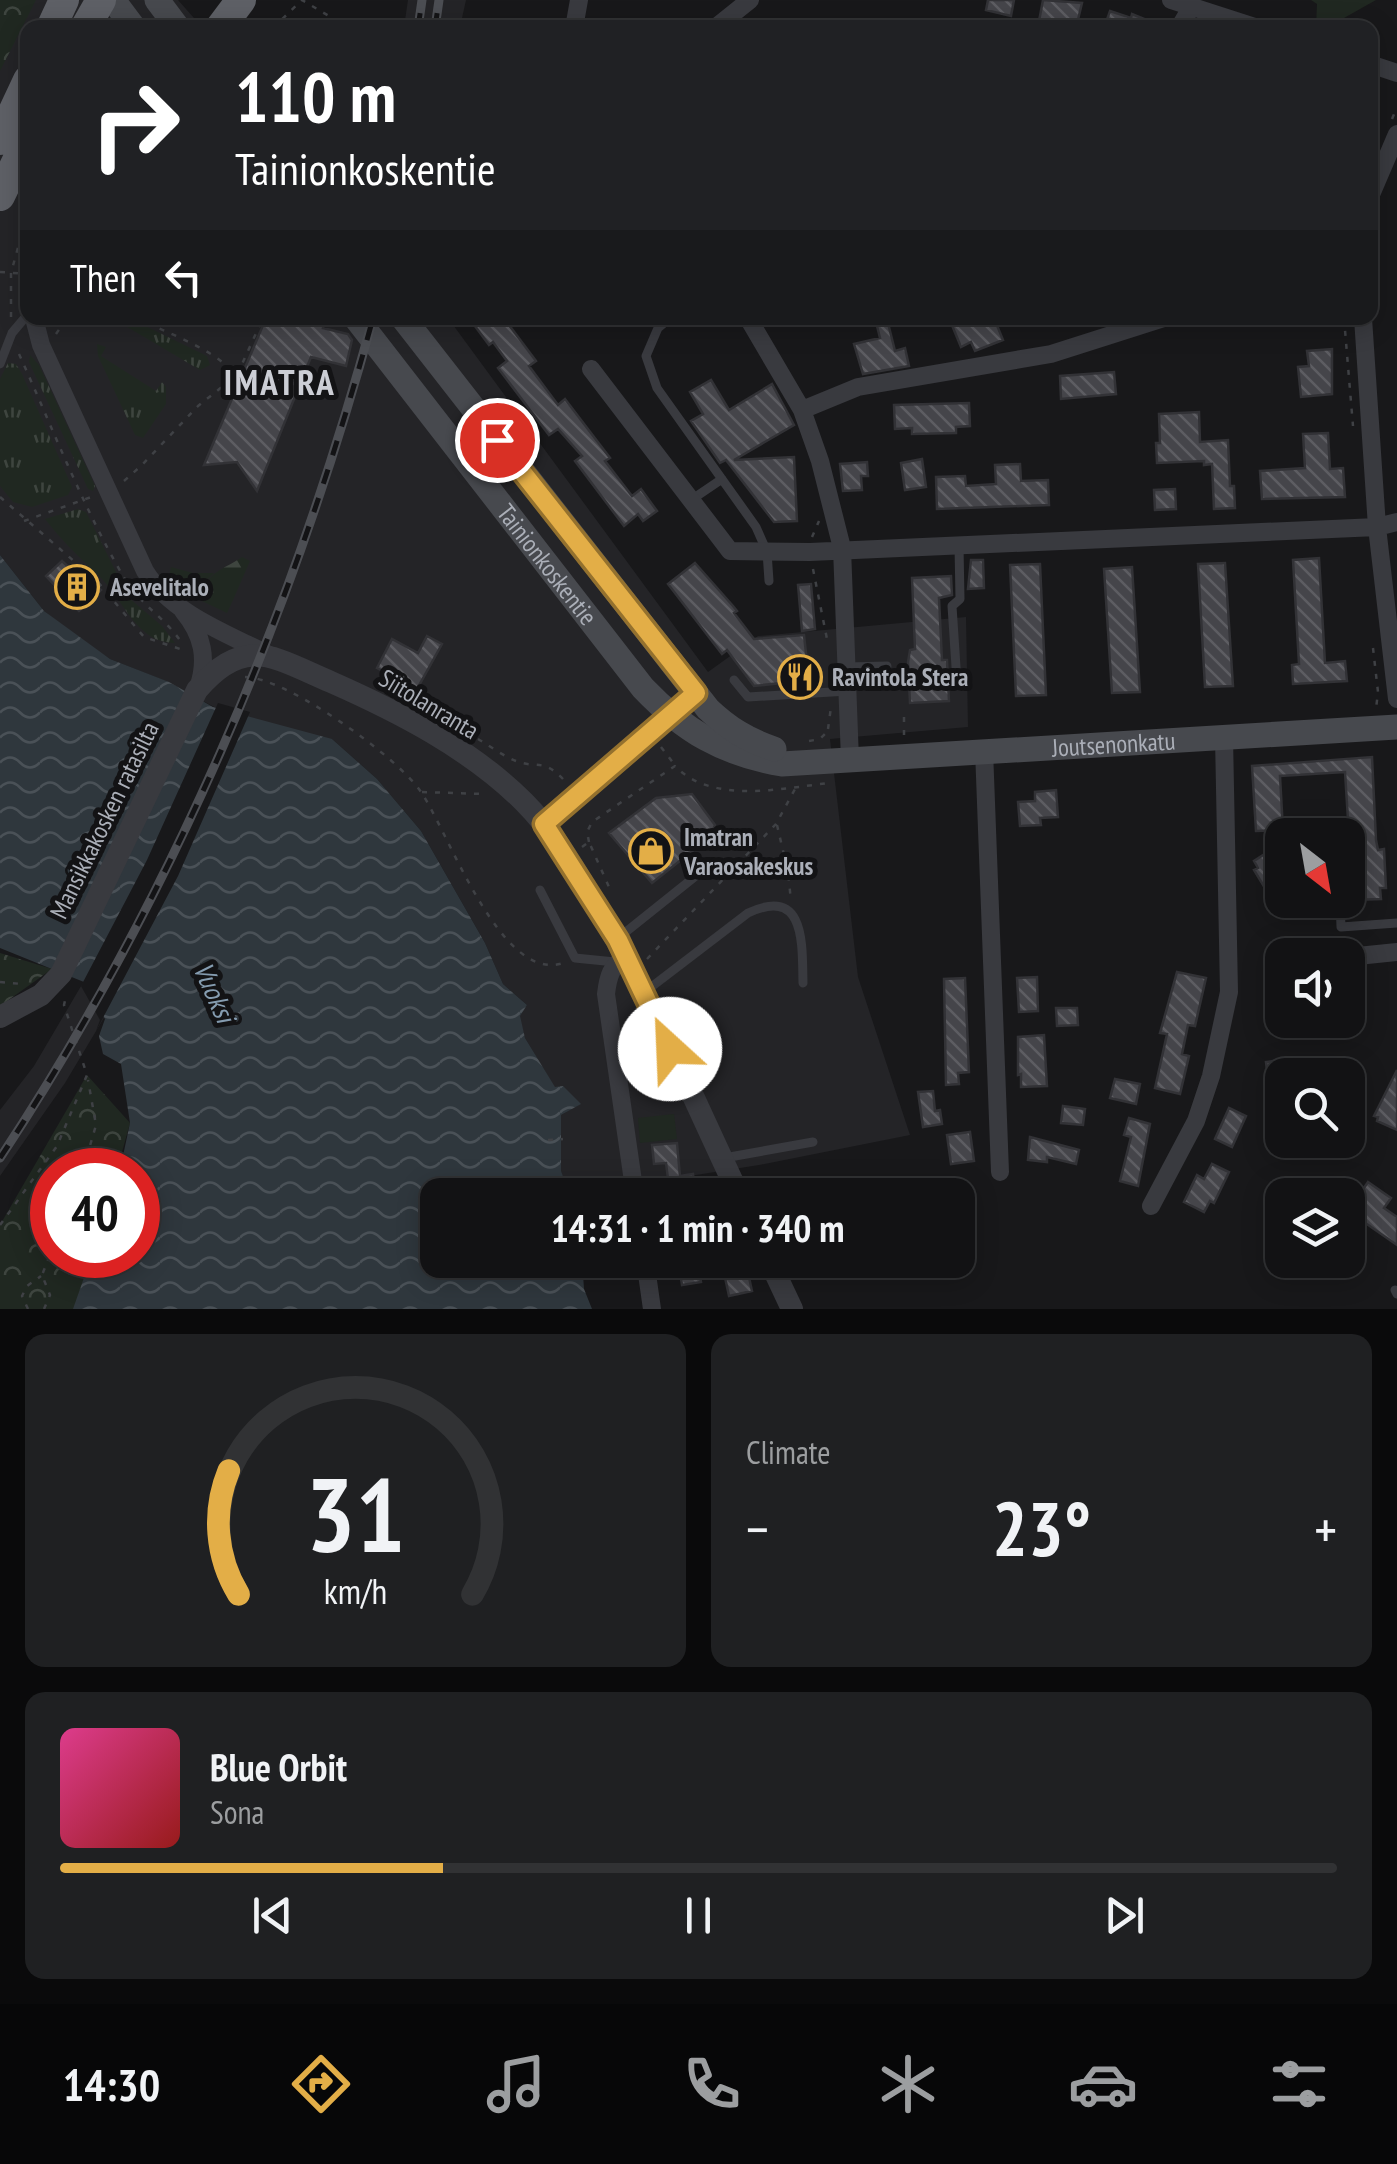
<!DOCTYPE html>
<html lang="en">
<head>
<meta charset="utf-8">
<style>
  :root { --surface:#121214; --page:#1f2022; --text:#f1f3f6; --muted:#9c9ea0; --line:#313234; --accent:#e3ae47 }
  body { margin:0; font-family:"PT Sans Narrow",sans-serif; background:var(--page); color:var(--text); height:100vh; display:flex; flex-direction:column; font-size:38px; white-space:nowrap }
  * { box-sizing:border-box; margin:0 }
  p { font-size:32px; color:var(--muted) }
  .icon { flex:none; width:55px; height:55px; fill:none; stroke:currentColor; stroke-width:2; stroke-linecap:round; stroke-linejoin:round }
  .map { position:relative; height:1309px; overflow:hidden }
  .side { display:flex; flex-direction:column; gap:25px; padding:25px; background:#0a0a0b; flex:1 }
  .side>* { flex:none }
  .banner { position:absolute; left:20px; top:20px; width:1358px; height:305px; border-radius:20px; box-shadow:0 5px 25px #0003,0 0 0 2px var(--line); background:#202124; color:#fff; overflow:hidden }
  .needle { width:65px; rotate:149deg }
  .fabs { position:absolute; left:1265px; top:818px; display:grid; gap:20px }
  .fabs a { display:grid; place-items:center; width:100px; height:100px; border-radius:20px; background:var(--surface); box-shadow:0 5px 25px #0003,0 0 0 2px var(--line); font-size:50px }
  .speed { position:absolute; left:30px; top:1148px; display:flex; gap:20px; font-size:50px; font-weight:700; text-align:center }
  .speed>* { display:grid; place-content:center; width:130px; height:130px; border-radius:50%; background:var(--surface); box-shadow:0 5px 25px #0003,0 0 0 2px var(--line); line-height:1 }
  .speed .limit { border:15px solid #d22; background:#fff; color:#111 }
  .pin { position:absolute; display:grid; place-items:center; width:85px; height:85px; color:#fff; margin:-42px; border:5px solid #fff; border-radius:50%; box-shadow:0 2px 10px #0007 }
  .me { position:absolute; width:110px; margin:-55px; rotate:335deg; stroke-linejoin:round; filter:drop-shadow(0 0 8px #0008) }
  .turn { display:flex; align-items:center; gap:35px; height:210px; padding:0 50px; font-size:45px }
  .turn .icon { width:130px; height:130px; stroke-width:2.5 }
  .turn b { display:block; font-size:70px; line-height:85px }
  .then { display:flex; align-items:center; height:95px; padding:0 50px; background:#0003; gap:20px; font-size:38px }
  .big { font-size:75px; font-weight:600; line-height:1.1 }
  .side .widget { flex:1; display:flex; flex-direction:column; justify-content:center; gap:15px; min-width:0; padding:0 35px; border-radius:20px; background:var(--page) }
  .side .dial { align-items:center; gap:0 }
  .dial svg { height:260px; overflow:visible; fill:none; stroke:var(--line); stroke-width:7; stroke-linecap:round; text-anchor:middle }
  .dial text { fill:var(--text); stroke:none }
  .song { display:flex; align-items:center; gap:30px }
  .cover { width:120px; height:120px; border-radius:15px; background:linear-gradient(135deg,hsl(330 70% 55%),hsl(0 70% 35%)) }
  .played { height:10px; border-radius:5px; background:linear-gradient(90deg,var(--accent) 30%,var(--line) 30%) }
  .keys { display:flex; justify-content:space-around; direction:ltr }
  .heat { display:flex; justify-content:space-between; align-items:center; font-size:55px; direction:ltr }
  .side .tiles { flex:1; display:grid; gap:25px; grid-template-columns:1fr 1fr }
  .widget:last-child { grid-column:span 2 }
  .trip { position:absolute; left:420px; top:1178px; width:555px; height:100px; border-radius:20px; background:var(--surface); box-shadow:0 5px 25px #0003,0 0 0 2px var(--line); font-weight:600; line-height:100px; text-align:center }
  .dock { display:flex; height:160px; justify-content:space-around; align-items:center; background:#070708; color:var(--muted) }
  .dock .icon { width:70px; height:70px }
  .dock .selected { color:var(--accent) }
  .dock b { font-size:45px; color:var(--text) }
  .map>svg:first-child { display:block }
  .built { fill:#242427 }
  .grass { fill:url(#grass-tufts) }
  .forest { fill:url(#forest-firs) }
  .park { fill:url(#park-crowns) }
  .garden { fill:#202821 }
  .water { fill:url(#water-waves) }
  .pier { fill:#18181a }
  .building { fill:url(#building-back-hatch); stroke:#323236; stroke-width:2.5 }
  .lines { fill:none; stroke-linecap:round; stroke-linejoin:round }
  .path { stroke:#3f4145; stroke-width:2.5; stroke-dasharray:5 8; stroke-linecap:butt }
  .service { stroke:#393a3f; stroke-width:9 }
  .minor { stroke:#393a3f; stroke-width:18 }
  .tertiary { stroke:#393a3f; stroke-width:22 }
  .secondary { stroke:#47494e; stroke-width:25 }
  .trunk { stroke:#5e6066; stroke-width:30 }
  .rail-casing { stroke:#4c4e53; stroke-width:9 }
  .rail { stroke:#131315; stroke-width:5; stroke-dasharray:15; stroke-linecap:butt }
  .trunk-bridge { stroke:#5e6066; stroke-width:30 }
  .route-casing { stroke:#94712e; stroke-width:25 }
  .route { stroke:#e3ae47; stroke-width:18 }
  .labels { text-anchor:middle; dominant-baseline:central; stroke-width:10; stroke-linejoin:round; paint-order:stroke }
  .street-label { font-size:25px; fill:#abafb8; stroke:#131315 }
  .poi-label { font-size:25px; font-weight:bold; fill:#abafb8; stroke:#131315; text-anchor:start }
  .water-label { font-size:28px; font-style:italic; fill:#859cb0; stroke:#131315 }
  .district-label { font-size:35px; font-weight:bold; letter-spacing:2.5px; fill:#ccced5; stroke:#131315 }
</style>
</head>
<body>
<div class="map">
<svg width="1397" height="1309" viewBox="0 0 1397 1309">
  <defs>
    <pattern id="grass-tufts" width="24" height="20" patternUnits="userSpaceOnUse" patternTransform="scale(2.5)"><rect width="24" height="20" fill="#202821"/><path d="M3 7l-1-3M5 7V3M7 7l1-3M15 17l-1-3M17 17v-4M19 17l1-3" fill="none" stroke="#3e453f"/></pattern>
    <pattern id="forest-firs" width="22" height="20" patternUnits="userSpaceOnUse" patternTransform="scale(2.5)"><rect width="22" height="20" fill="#202821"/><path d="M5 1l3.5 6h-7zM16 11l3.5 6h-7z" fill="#3e453f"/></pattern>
    <pattern id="park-crowns" width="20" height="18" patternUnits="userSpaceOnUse" patternTransform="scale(2.5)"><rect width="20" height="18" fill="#202821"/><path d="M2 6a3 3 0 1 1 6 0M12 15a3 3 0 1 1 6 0" fill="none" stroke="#3e453f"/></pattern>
    <pattern id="water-waves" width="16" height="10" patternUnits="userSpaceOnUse" patternTransform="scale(2.5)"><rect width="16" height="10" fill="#2f373d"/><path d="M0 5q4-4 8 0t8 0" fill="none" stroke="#4a5157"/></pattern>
    <pattern id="building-back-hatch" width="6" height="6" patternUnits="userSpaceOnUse" patternTransform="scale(2.5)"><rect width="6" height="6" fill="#45454a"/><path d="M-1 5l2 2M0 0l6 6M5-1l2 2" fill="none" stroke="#5d5d62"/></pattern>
  </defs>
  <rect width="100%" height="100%" fill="#18181a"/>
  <path class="built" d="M0,0H178L202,27L28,28V318H448L708,672L758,636L966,617L968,727L830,739L858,977L910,1135L759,1165L570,1195L561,1172V1115L580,1104L555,1088L525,1038L519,1016L527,1005L503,984L485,943L421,831L377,779L332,739L117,996L65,1083L0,1176V1110L34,1066L84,981L216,708L168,682L110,659L73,635L44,611L0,555Z
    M408,0H466L460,27H404Z"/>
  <path class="grass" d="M112,318H129L207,356L210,365L200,370Z
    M97,344L106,347L101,356L156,391L162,382L166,387V404L143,438L135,435L98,356Z
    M30,355L39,365L95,486L93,491L88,489L29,362Z
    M8,363L16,364L22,374L72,487L68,495L32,507L13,502L0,486V379Z
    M78,509L86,512L129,598L162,626L175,643C136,643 124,600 100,577C80,558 62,541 45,519Z
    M171,567L193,573H214L206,581L215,600H233L227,613L181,591L169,576Z"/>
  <path class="forest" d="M242,557L250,561L233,600H215L204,591C208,571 227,568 242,557Z"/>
  <path class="park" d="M0,0H36L0,71Z
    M0,953L52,969L0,1006Z
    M87,1075L130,1123L117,1170H52V1255H92L76,1309H0V1225Z"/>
  <path class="garden" d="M1311,0H1376L1328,27H1316L1317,4Z
    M674,1114L677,1139L640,1143L638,1118Z"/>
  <path class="water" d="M0,555L44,611L110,659L169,682L213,707L332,739L377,779L421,831L485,943L503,984L527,1005L520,1016L525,1038L555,1087L563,1086L581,1104L561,1115V1171L570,1195H438V1260H582L584,1289L592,1309H73L92,1255H138V1170H120L130,1123L121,1064L103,1054L99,1036L105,1019L84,982L0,948Z"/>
  <path class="pier" d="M218,703L250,712L178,876L96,1031L100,1020L81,986L147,860Z"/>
  <path class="building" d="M988,0H1014L1011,16L986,10Z
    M1043,0L1082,3L1076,28L1039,21Z
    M1110,11L1131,18L1132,14L1166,28H1104Z
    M266,318L325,322L323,328L348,334L352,340L346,366L311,357L257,491L237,462L204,465Z
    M469,318H520L509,325L536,361L529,366L558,405L565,399L610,458L605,461L632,496L641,489L657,511L643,521L638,514L624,526L575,461L582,456L558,429L549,435L498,368L507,361L493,342L489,345Z
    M949,318H994L1003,340L975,351L971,342L961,347Z
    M887,319L895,351L905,348L909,366L863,374L854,344L880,338L876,322Z
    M1332,349V394L1301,397L1298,367L1309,366L1307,351Z
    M1114,372L1116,394L1061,399L1060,376Z
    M711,380L729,410L772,384L794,425L734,460L794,457L797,521L774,522L726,460L720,463L691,421L703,414L690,392Z
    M969,403L970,426L956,427V433L912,434V428L895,429L894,405Z
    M1199,412L1200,442L1228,440L1230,486H1234L1235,508L1214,509L1212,464L1204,465V461L1157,463L1156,443H1160L1159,414Z
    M1328,433L1330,469L1343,468L1345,497L1262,499L1260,471L1305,468L1303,434Z
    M922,459L926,487L905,490L901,463Z
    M867,462L868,476H861L862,490L843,491L840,464Z
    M1020,464L1021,481L1048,480L1049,505L937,509L936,477L965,476L966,486L996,484L995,465Z
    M1175,489L1176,509L1155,510L1154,490Z
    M1319,558L1325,663L1345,661L1347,681L1293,684L1292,665L1299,664L1293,560Z
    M971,560H983L984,588L968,589Z
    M62,561L86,583L90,579L101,590L79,611L46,576Z
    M695,563L733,606L737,611L734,613L754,639L804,635L809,680L754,686L727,650L722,654L668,584Z
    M1225,563L1233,686L1205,687L1198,564Z
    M1040,564L1046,695L1016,696L1010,565Z
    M1132,567L1140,692L1112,693L1104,569Z
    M951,576L952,595L939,598L942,660H947L949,701L910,703L908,662L910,650L915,649L912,578Z
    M811,584L815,629L802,631L798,585Z
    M427,636L442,644L417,689L377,668L392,639L418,653Z
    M1372,757L1376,840L1378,850L1384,849L1386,888H1380L1381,899L1353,900L1345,772L1280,776L1283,830L1256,831L1252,766Z
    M1056,790L1058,817L1040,818L1041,825L1020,826L1018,802L1035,801V792Z
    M692,794L715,825L710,837L652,883L609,833L656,798Z
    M1277,846L1282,855V916L1254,870L1258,868L1254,861Z
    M1177,972L1206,978L1195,1026L1188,1025L1182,1054L1189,1056L1180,1094L1155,1088L1167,1034L1160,1033Z
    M1037,977L1038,1011L1019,1012L1017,978Z
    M965,978L969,1072L958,1073L959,1084L946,1085L944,979Z
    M1056,1008H1077L1078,1025L1057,1026Z
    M1044,1035L1047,1086L1021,1087V1074L1018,1075V1037Z
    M1289,1059L1291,1075H1282V1094L1270,1096L1266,1062Z
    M1397,1070V1130L1377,1121L1378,1117L1374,1116Z
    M1115,1079L1140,1084L1136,1104L1110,1098Z
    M933,1091L935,1111L940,1110L942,1124L923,1127L918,1092Z
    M1063,1106L1085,1109L1083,1125L1061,1123Z
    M1229,1108L1246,1116L1232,1147L1215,1139Z
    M1129,1118L1150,1124L1138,1186L1120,1181L1131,1137L1124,1135Z
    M970,1132L974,1161L951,1164L947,1135Z
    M1030,1137L1079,1150L1076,1164L1047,1157V1162L1028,1160Z
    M677,1143L680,1176L693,1174L695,1195H670L666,1163L654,1164L652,1145Z
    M1212,1164L1229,1172L1214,1203L1210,1201L1204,1212L1184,1202L1197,1175L1204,1179Z
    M1368,1182L1391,1198L1384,1208L1397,1217V1245L1348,1211Z
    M678,1260H697L701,1282L682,1285Z
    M747,1268L752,1291L729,1296L724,1273Z"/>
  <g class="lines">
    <path class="path" d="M273,28L302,0L349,28
      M1392,119L1397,107
      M0,272L28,274
      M11,317V273L28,211
      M136,318C162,331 230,354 239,383
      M1344,318L1353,426
      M56,334L67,318
      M19,354C53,429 84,510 126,581C142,606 168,620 183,645
      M124,481L142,465L198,406L237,375L263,318
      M0,497L97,581L144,637L183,650
      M24,521L94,496
      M812,537L819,521
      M813,569L828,644
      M1373,648L1378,692L1376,709
      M245,677C286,677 398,757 421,792C449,833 501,984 563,963
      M828,729L831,707
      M904,735V715
      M478,739C490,746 503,756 516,761C537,769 543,758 563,779
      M809,741L820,739L830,729
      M661,747L674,764
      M422,792L484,794
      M777,825L788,872L791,901
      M589,842L587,832L592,822L675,766C711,804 780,789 828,783
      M582,847L589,842L609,887
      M647,959L776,824L795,789
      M0,982L22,984
      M548,1140L563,1139
      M83,1170L96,1125L88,1080
      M0,1225L57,1146L87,1075L64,1005L66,996
      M28,1309L22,1296L27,1286L41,1276
      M44,1309L50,1295L42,1275L52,1250"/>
    <path class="service" d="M670,318L658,328L646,356L657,388L756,527L767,552L769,581
      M0,364L12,333L28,314
      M691,500L722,479
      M847,667L887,666
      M734,680L748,697L848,691
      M957,682L952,606L960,599L959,546
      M540,890L575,958L615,962
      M1340,900L1341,927L1397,923
      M617,939L697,875
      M646,991L748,913C806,886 802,944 803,983
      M724,1158L813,1142
      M1395,1290L1397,1294"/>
    <path class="minor" d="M1171,0L1258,28
      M574,28L579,0
      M715,28L750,0
      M1179,28L1192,6
      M1370,64L1397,73
      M1370,197L1397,134
      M34,318L41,345L145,571C172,614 226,633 269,655
      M748,318L802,410L820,461L842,548L850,760
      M1363,318L1377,527L1397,699
      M591,369L730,551L810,552L1377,527L1397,522
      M802,410L858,387L1051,354L1164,318
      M183,611C203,635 208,659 198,688
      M984,750L1000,1172
      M626,957C611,965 608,977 606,994L635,1195
      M1348,957L1397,952
      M1282,967L1278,981L1282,1003
      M1286,1020L1287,1027
      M1151,1206L1196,1121L1211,1076L1229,992L1224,737
      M645,1260L652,1309"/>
    <path class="tertiary" d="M544,824L696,693
      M0,1017L41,995L61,974L197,690C245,634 273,657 331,682C399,712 471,749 524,802C551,829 571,862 590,895C648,990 691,1094 739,1195
      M769,1260L792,1309"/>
    <g class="secondary">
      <path d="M113,0L134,28"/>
      <path d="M157,0L178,28"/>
      <path id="s1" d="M356,318L643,688C684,731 723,754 782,764L1397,727"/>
      <path d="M403,318L708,709C728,728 747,740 774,749"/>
    </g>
    <path class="trunk" d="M51,28L64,0
      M220,28L241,0
      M0,140L28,80
      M0,196L28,138"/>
    <g class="rail-casing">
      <path id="rail" d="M418,28L422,0
        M435,28L439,0
        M0,1158C170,901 293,614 373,318"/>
    </g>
    <use href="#rail" class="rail"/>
    <path class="trunk-bridge" d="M85,28L101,0"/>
  </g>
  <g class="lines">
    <g class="route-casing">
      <path id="route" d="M497,440L696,693L544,824L618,940L670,1049"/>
    </g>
    <use href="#route" class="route"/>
  </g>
  <defs>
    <g id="building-ring" transform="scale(2.25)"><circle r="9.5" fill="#131315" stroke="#e3ae47" stroke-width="1.5"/><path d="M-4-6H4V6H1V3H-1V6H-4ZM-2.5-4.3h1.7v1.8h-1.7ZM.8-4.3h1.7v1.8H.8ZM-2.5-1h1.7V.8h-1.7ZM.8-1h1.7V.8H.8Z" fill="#e3ae47"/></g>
    <g id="restaurant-ring" transform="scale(2.25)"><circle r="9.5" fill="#131315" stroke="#e3ae47" stroke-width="1.5"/><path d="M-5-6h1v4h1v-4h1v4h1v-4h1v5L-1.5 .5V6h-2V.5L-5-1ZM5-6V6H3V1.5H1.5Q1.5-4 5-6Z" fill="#e3ae47"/></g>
    <g id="shop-ring" transform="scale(2.25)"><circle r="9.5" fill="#131315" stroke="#e3ae47" stroke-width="1.5"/><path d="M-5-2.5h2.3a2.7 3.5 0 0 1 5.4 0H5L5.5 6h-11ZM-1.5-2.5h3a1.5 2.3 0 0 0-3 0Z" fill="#e3ae47"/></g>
  </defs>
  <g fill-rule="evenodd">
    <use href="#building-ring" x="77" y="587"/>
    <use href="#restaurant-ring" x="800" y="677"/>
    <use href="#shop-ring" x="651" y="851"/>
  </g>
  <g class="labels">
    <g class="street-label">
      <text stroke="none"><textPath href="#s1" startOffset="312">Tainionkoskentie</textPath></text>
      <text transform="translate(429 704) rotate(31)">Siitolanranta</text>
      <text stroke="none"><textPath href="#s1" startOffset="962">Joutsenonkatu</textPath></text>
      <text transform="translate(104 820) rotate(-64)">Mansikkakosken ratasilta</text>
    </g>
    <g class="poi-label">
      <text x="110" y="587">Asevelitalo</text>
      <text x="832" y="677">Ravintola Stera</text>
      <text x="684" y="837">Imatran<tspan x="684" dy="29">Varaosakeskus</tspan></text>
    </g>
    <g class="water-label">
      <text transform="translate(215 992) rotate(66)">Vuoksi</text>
    </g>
    <g class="district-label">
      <text x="280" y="382">IMATRA</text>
    </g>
  </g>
</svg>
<div class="fabs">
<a><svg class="needle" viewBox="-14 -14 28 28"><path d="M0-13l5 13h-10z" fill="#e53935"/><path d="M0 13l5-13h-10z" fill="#9c9ea0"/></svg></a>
<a><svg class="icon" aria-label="sound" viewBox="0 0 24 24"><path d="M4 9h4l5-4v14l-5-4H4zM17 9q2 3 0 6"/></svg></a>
<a><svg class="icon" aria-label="search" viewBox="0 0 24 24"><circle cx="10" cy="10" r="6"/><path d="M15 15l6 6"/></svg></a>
<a><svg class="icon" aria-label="layers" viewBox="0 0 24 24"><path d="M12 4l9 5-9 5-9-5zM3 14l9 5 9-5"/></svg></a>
</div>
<div class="speed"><div class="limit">40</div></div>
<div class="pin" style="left:497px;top:440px;background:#d93025"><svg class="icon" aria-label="arrive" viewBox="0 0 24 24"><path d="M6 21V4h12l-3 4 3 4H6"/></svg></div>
<svg class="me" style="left:670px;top:1049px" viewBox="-20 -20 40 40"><circle r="19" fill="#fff"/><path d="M0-13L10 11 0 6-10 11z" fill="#e3ae47"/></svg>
<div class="trip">14:31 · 1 min · 340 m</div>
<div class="banner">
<div class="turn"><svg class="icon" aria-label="right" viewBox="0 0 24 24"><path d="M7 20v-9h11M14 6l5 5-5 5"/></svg><div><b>110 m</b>Tainionkoskentie</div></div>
<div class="then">Then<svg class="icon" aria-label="left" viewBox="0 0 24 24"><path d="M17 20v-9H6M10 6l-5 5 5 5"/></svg></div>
</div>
</div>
<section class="side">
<div class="tiles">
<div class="widget dial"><svg viewBox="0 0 100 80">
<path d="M14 69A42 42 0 1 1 86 69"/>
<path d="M14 69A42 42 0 0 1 11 31" stroke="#e3ae47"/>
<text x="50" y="56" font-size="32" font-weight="700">31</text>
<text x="50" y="72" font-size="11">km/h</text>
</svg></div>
<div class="widget"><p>Climate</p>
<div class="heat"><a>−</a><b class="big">23°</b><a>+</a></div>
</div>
<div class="widget">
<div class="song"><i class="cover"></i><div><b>Blue Orbit</b><p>Sona</p></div></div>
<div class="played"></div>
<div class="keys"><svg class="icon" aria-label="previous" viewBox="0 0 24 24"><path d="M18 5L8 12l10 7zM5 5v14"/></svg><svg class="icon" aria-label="pause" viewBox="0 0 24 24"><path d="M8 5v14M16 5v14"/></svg><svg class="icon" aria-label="next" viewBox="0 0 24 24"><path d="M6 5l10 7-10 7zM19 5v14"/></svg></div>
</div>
</div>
</section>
<nav class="dock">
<b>14:30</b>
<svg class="icon selected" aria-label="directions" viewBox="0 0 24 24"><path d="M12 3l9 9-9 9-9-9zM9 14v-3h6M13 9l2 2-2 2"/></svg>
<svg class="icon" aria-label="music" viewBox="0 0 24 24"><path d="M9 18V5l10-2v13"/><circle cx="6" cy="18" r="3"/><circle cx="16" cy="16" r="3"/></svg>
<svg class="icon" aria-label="phone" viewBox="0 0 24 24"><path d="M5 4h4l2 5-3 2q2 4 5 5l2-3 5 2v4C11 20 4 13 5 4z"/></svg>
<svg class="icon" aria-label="climate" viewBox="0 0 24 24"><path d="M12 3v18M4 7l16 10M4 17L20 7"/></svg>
<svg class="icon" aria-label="car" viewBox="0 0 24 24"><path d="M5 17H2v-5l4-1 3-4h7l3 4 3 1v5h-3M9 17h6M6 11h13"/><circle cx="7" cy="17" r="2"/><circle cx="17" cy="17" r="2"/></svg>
<svg class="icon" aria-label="filters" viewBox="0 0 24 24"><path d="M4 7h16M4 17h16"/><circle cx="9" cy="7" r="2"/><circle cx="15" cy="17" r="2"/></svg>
</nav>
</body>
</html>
